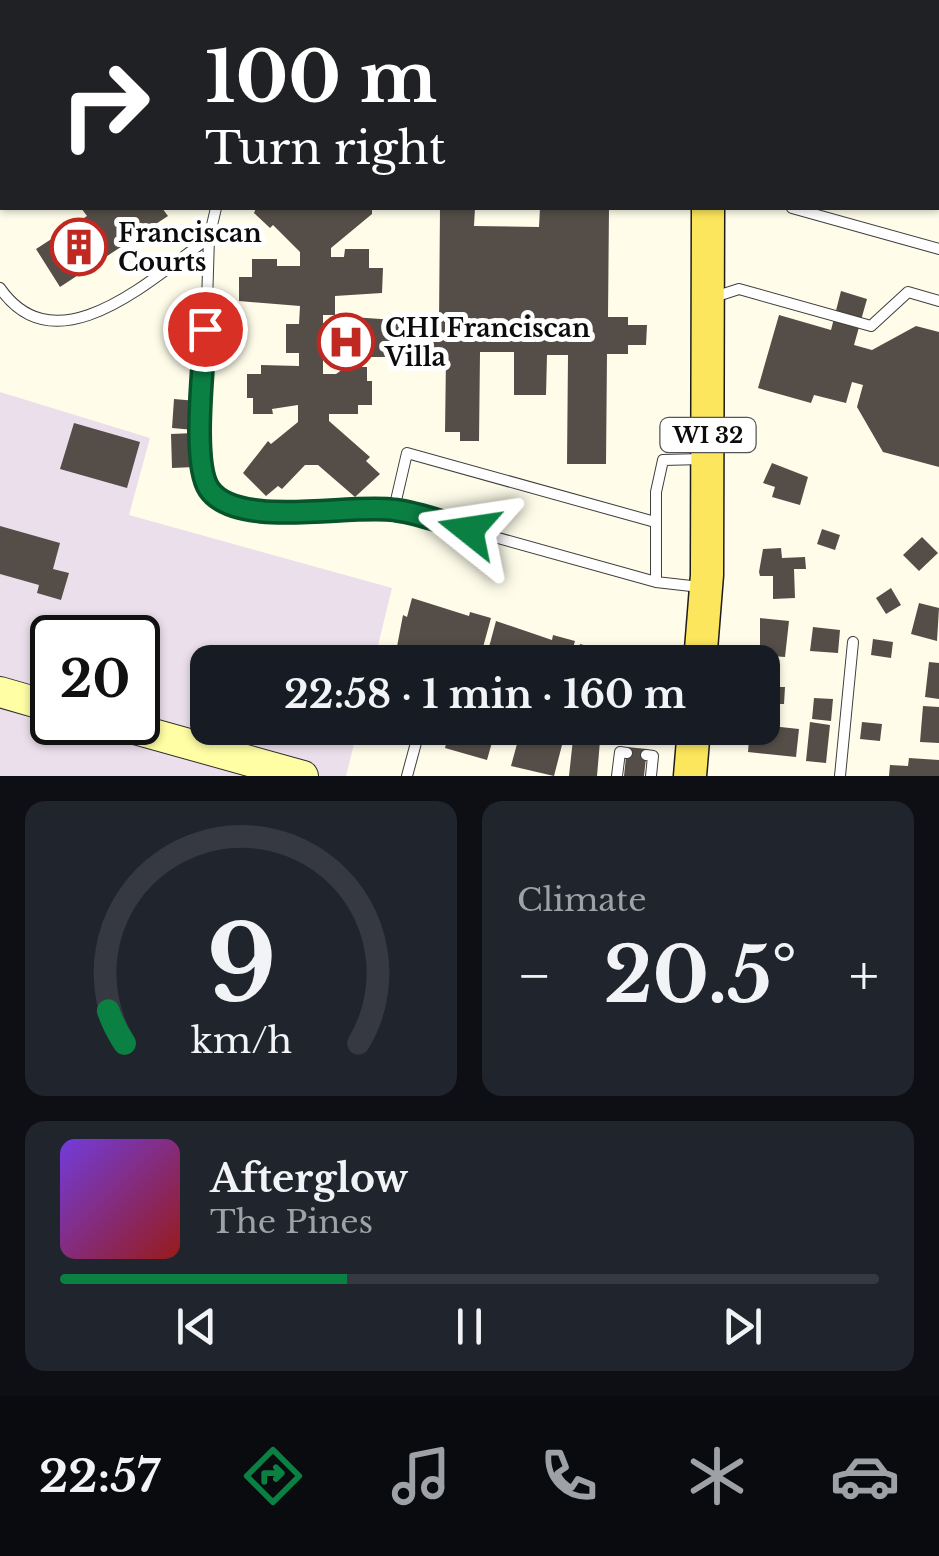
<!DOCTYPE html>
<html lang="en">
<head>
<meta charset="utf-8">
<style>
  :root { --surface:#171b24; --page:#20242c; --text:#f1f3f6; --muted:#9ea1a6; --line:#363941; --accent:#0b8043 }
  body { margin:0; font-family:"Libre Baskerville",serif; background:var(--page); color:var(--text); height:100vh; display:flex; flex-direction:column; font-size:38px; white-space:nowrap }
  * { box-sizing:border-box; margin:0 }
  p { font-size:32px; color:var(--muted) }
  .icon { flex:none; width:55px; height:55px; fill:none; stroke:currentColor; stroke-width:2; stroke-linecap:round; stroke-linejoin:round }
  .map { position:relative; height:776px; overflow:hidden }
  .sheet { display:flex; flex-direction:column; gap:25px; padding:25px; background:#0d0f14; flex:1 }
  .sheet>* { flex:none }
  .banner { position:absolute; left:0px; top:0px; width:940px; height:210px; box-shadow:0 2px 8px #0004; background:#202124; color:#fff; overflow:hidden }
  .speed { position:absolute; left:30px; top:615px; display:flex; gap:20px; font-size:50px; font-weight:700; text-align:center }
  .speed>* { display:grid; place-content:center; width:130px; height:130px; border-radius:50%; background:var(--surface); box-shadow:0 2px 8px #0004; line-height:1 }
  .speed .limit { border:5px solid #111; border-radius:15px; background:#fff; color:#111 }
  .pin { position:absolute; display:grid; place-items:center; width:85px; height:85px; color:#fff; margin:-42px; border:5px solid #fff; border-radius:50%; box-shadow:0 2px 10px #0007 }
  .me { position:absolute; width:110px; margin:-55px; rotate:285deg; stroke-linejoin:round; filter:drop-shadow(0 0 8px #0008) }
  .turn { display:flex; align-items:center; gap:35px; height:210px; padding:0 40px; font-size:45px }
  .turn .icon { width:130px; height:130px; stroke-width:2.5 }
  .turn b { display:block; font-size:70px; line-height:85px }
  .big { font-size:75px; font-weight:700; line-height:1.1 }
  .sheet .widget { flex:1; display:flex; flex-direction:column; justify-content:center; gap:15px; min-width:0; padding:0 35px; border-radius:20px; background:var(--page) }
  .sheet .dial { align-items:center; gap:0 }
  .dial svg { height:260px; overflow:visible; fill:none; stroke:var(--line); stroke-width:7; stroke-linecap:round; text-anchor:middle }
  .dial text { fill:var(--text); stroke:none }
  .song { display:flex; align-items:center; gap:30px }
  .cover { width:120px; height:120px; border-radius:15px; background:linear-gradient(135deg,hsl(260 70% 55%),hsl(0 70% 35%)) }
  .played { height:10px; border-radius:5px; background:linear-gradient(90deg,var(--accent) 35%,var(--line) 35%) }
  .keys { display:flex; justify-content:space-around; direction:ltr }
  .heat { display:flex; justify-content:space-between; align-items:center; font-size:55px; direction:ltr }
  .sheet .tiles { flex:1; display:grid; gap:25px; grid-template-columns:1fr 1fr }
  .widget:last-child { grid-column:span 2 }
  .trip { position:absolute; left:190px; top:645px; width:590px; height:100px; border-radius:20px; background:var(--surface); box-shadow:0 2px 8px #0004; font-weight:700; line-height:100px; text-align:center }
  .tab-bar { display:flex; height:160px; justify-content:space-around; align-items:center; background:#090b0e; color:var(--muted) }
  .tab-bar .icon { width:70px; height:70px }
  .tab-bar .current { color:var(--accent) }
  .tab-bar b { font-size:45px; color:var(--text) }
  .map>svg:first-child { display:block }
  .industrial { fill:#ebdfeb; fill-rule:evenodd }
  .building { fill:#554e48 }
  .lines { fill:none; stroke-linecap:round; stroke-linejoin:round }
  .lane-casing { stroke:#3f3f3f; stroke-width:12 }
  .secondary-casing { stroke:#2e2e2e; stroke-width:32 }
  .primary-casing { stroke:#1d1d1d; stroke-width:35 }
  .lane { stroke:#fff; stroke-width:10 }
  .secondary { stroke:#fffea5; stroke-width:30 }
  .primary { stroke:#fce65d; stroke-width:32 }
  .route-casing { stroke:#07532c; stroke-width:25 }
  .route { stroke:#0b8043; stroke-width:18 }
  .labels { text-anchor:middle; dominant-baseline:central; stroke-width:10; stroke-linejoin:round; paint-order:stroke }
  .shield { fill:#fff; stroke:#555; stroke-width:2.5 }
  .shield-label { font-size:22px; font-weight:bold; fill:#0c0c0c }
  .poi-label { font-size:25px; font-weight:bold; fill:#0c0c0c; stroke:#fff; text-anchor:start }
</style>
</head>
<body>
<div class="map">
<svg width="939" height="776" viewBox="0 0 939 776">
  <rect width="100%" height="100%" fill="#fffdea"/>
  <path class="industrial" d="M0,392L150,438L129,515L392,588L374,662H208V728H358L346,776H0ZM52,638H138V722H52Z"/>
  <path class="building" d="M81,208H162L168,216L60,287L36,249L87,216Z
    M256,208H372V214L331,248V257H344L345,249H369V268H383L382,293L335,296V315H323V323H334V330H339L352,317L439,323L440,208H475L474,226L539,227L540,208H609L608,317H628V325H647L646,345H628V354H607L606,464H567L568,355H547L546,395H514V352H480L479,441H460V432H445L446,357H366V344H361V354L323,353V374H336L346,367H367V381H372V405H358V414H329V421L370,457L366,461L380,474L355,497L318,465H305L282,489L278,486L266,496L243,473L268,441L271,444L298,422V405L272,409L273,414H253V398H247V374H261V365L299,366V353H286V324H299L300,306L239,301V277H252V259H277V266H300V252L273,225L270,228L254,213Z
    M841,291L867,299L854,345L872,350L916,326L939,332V467L883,452L857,407L863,385L852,382L846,403L814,395L811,403L758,388L779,315L831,330Z
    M174,399L197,401L194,430L172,428Z
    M74,423L140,442L127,488L60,469Z
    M194,433L195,467L172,468L171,434Z
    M772,463L808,477L800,505L772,497L775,487L763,483Z
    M0,526L60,543L53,569L69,573L61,600L37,593L39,585L0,574Z
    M822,529L840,535L835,550L817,544Z
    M922,537L938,553L919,571L903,555Z
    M781,548L782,558L805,557L806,569H794L795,598L773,599V576H760L759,572L763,549Z
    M891,588L901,605L886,614L876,598Z
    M412,598L469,616L470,612L491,618L479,662H415L395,657L403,615L407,617Z
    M919,603L939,608L937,641L911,634Z
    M760,618L789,621L785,657L760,655Z
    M496,621L552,640L553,635L575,641L569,662H485Z
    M813,627L840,630L838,653L810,651Z
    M873,639L893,642L891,658L871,655Z
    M580,644L602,650L601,653L629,662H575Z
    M929,662L939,663V699L925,697Z
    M762,666L780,668L778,687H785L784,704H762Z
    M814,698L833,699L831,721L812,719Z
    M923,706L939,707V743L920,742Z
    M810,722L830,725L826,763L806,761Z
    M862,722L882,724L880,741L860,739Z
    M762,725L799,729L796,757L748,752L750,728Z
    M450,728H496L487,760L445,748Z
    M520,733L555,739L554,743L562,745L554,776L511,766Z
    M573,739L600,741L597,776H569Z
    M627,747L647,749L644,776H624Z
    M909,758L939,760V776H889L890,765L908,766Z"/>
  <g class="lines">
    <g class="lane-casing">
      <path id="lane" d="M117,2V0
        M460,2L461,0
        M825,2V0
        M216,208L209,238L202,465C208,484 215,500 234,507C268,519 355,510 394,509L407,453L655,522
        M792,208L939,249
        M0,288C57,370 153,277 209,238
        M714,297L739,289L871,326L908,292L939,301
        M394,509L656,582L700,587
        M656,582V492L663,460L702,459
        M646,755L653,756L651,776
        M407,776L420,728
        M617,776L620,752L627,753
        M840,776L853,642"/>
    </g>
    <g class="secondary-casing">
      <path id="secondary" d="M0,692L52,707
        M110,722L303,776"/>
    </g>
    <g class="primary-casing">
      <path id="primary" d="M708,2V0
        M700,662L707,575L708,208
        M690,776L694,728"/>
    </g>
    <use href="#lane" class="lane"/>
    <use href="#secondary" class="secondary"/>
    <use href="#primary" class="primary"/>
  </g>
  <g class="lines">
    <g class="route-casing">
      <path id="route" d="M205,329C204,364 191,462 209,489C237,530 350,503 395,510C419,513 445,523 469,530"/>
    </g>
    <use href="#route" class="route"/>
  </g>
  <defs>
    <g id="building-ring" transform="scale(2.875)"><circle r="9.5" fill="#fff" stroke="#bf2921" stroke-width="1.5"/><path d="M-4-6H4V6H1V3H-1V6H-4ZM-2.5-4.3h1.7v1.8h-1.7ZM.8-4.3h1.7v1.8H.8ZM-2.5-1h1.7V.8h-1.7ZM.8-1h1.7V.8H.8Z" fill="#bf2921"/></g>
    <g id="hospital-ring" transform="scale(2.875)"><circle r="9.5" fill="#fff" stroke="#bf2921" stroke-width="1.5"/><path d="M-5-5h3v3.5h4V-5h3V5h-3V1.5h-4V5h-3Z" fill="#bf2921"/></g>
  </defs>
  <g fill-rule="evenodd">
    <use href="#building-ring" x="79" y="247"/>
    <use href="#hospital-ring" x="346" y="342"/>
  </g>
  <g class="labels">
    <rect class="shield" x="660.5" y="418" width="95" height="34" rx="8"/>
    <g class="shield-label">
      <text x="708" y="435">WI 32</text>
    </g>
    <g class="poi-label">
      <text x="118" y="233">Franciscan<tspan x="118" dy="29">Courts</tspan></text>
      <text x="385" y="328">CHI Franciscan<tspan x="385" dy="29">Villa</tspan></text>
    </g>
  </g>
</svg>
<div class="speed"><div class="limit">20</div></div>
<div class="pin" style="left:205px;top:329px;background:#d93025"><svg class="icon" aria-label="arrive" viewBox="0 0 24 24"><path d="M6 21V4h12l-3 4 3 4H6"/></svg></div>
<svg class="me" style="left:469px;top:530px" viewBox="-20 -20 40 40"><path d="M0-17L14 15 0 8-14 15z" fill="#0b8043" stroke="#fff" stroke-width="4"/></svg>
<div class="trip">22:58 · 1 min · 160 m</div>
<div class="banner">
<div class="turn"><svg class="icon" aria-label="right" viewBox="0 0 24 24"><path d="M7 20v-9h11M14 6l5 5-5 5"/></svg><div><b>100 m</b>Turn right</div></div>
</div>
</div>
<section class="sheet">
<div class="tiles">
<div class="widget dial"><svg viewBox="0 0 100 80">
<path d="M14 69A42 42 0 1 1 86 69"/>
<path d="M14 69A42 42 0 0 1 9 59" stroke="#0b8043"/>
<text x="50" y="56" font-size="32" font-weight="700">9</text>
<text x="50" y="72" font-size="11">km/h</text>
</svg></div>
<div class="widget"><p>Climate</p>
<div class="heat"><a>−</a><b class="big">20.5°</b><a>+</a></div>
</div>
<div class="widget">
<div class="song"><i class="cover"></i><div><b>Afterglow</b><p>The Pines</p></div></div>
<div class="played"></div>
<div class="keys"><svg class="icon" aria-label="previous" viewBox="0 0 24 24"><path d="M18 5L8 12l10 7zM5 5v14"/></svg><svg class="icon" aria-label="pause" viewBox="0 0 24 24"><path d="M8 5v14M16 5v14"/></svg><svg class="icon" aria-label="next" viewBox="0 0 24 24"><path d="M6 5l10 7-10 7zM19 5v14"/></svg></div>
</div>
</div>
</section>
<nav class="tab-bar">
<b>22:57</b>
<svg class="icon current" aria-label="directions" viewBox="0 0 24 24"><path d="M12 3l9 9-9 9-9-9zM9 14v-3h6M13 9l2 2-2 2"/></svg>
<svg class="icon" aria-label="music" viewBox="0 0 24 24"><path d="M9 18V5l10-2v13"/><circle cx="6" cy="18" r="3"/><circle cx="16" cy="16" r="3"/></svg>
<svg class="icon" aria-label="phone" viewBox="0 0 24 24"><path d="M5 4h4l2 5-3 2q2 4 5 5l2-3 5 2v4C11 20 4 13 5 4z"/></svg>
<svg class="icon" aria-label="climate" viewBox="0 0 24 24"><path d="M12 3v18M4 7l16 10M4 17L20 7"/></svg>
<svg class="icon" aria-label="car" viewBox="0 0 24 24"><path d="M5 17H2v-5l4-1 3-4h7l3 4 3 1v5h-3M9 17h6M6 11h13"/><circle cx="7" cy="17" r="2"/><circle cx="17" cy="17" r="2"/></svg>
</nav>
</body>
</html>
